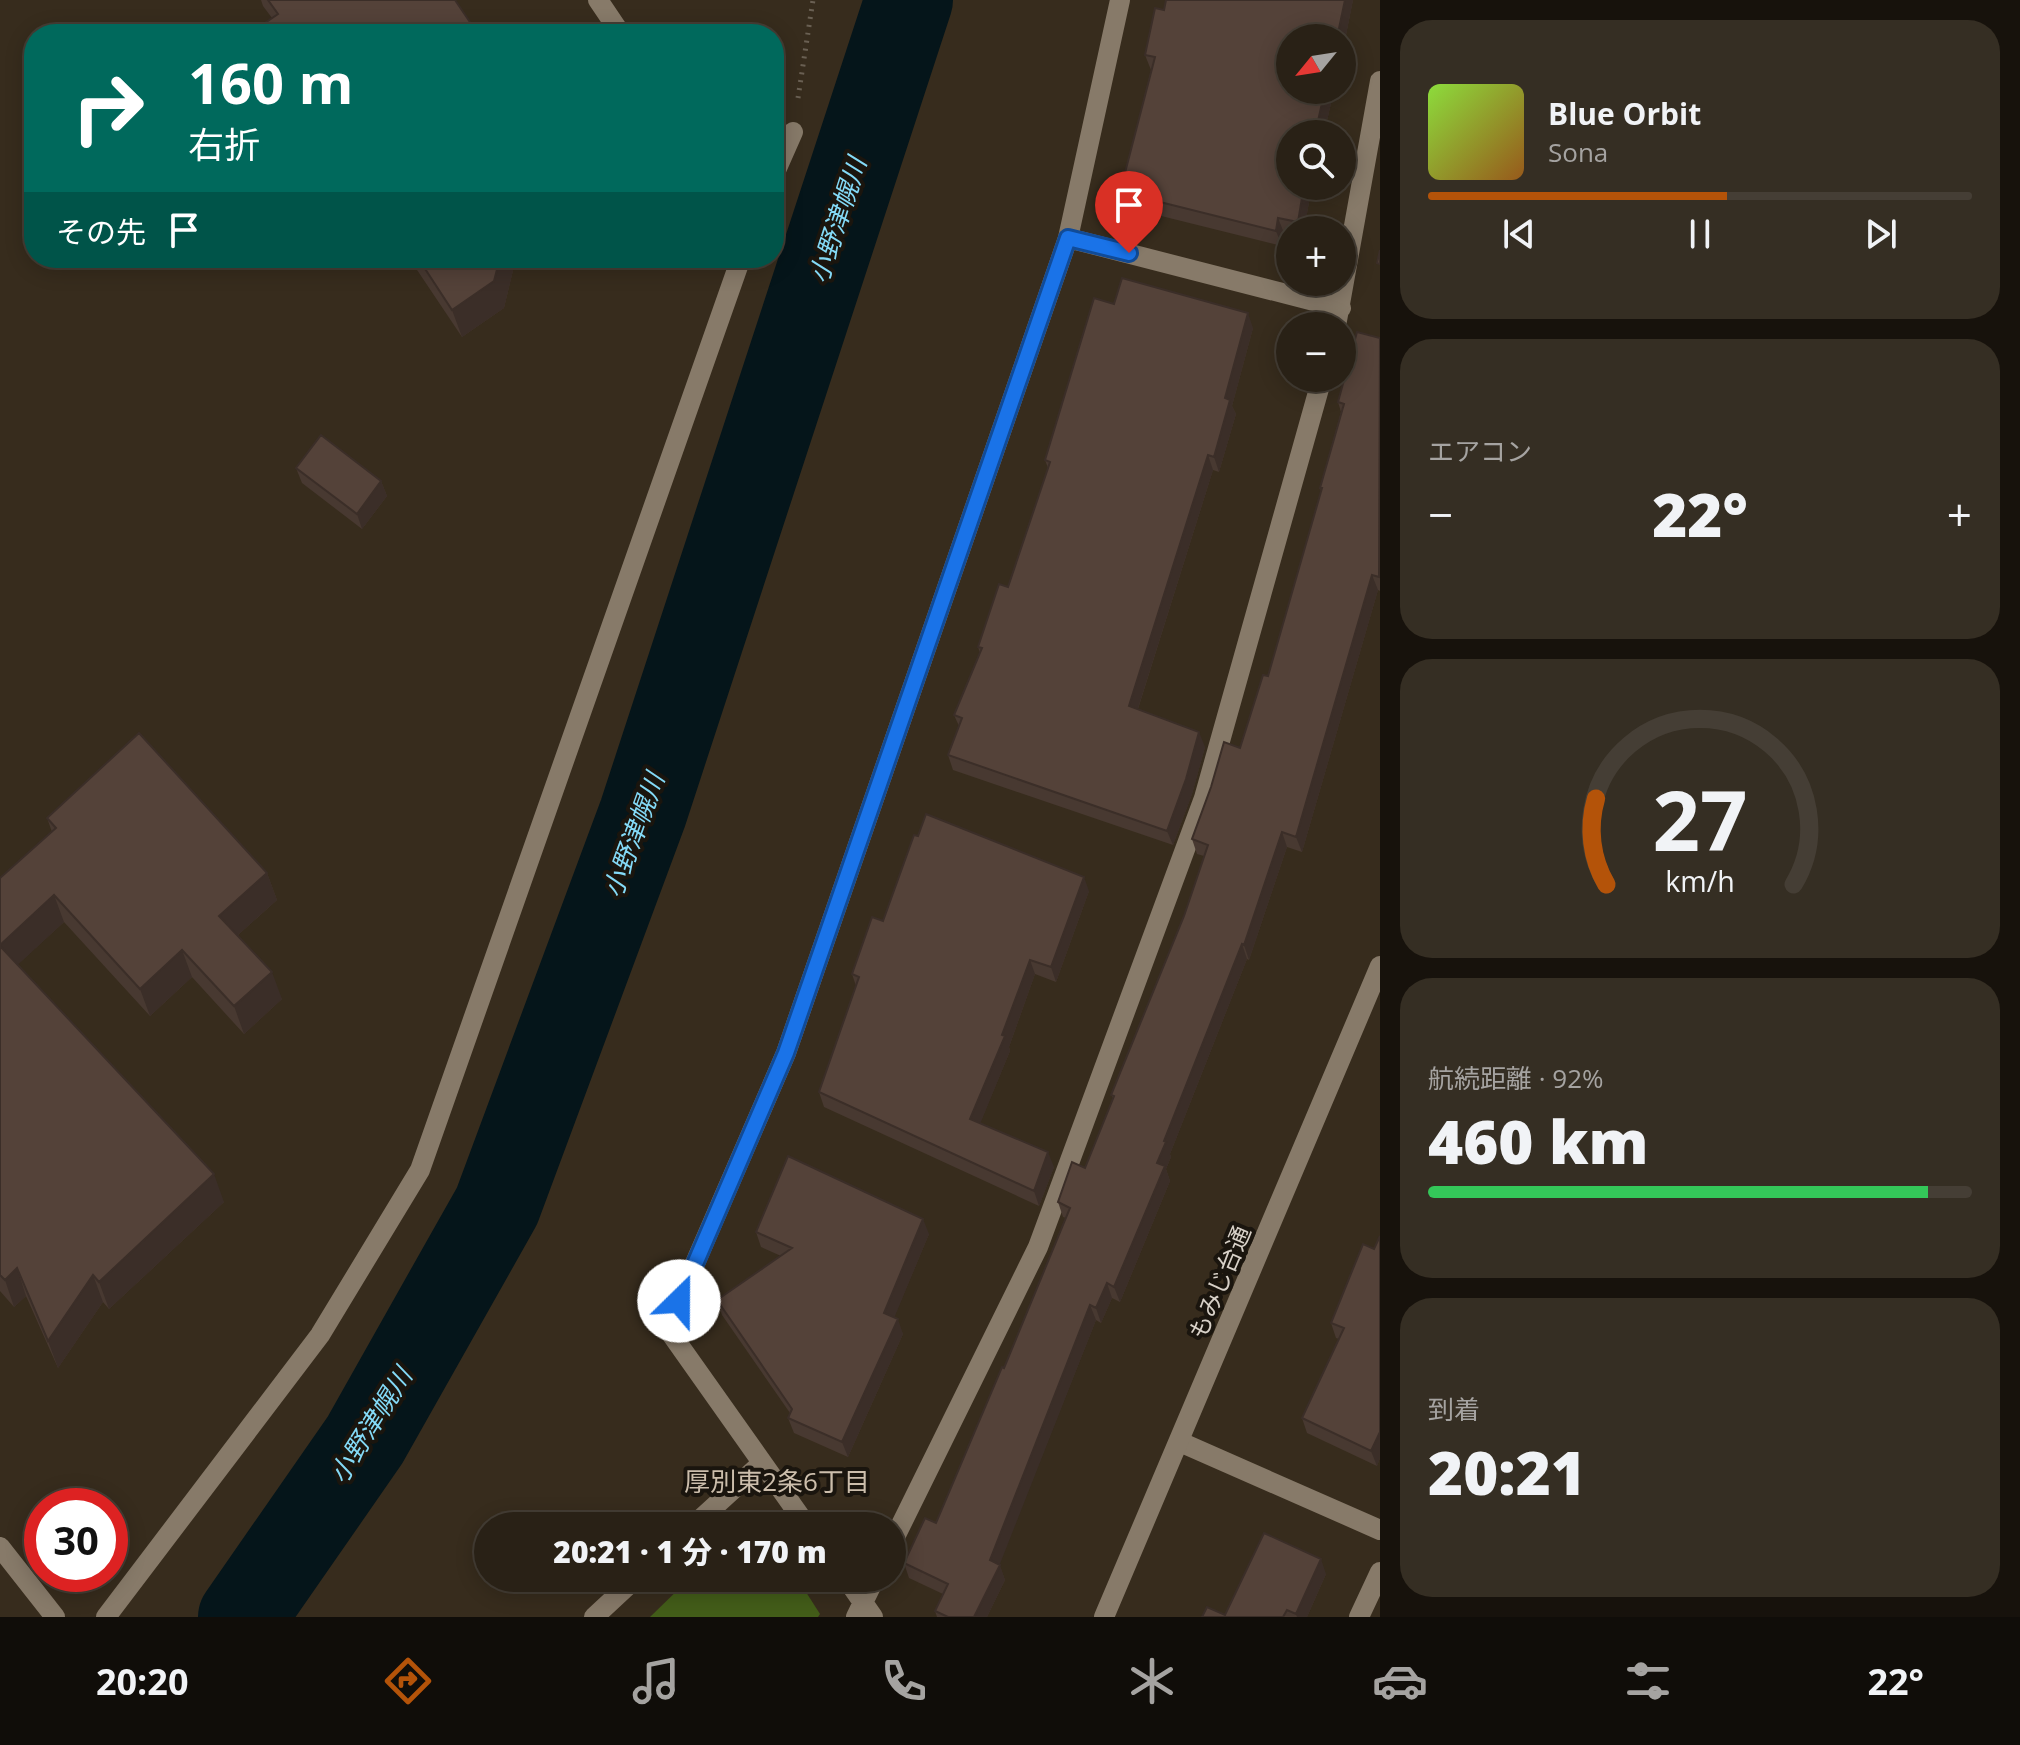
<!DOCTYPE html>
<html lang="ja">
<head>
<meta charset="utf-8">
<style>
  :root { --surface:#292116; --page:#352e23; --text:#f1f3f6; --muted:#a5a3a1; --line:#453e35; --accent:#b45309 }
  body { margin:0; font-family:"Open Sans","Noto Sans JP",sans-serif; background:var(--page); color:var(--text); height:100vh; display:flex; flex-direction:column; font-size:30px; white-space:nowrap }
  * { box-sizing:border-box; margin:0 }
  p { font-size:26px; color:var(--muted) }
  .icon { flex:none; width:44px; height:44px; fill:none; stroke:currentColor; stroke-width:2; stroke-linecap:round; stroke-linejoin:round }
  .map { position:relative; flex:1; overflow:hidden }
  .details { display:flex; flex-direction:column; gap:20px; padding:20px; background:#17120c; width:640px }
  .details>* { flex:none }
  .hud { position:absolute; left:24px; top:24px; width:760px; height:244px; border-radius:32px; box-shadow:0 4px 20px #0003,0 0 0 2px var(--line); background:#00695c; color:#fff; overflow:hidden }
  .needle { width:52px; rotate:240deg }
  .tools { position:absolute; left:1276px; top:24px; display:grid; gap:16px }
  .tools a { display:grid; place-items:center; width:80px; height:80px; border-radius:50%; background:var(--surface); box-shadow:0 4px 20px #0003,0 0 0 2px var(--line); font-size:40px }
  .speed { position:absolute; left:24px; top:1488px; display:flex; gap:16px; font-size:40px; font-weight:700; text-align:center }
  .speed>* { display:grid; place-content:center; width:104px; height:104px; border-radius:50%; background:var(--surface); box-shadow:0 4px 20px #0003,0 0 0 2px var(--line); line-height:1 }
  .speed .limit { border:12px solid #d22; background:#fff; color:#111 }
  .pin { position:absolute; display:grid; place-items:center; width:68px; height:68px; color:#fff; margin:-82px -34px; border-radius:50% 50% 50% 0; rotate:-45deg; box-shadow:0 0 8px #0007 }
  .pin .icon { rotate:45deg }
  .me { position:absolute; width:88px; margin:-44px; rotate:23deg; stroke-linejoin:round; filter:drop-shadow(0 0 6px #0008) }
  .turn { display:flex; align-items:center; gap:28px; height:168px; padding:0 32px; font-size:36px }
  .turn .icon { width:104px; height:104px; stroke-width:2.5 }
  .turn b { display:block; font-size:56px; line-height:68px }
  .then { display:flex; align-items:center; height:76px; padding:0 32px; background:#0003; gap:16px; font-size:30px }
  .big { font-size:60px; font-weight:800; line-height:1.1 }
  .details .tile { flex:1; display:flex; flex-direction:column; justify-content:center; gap:12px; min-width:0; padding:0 28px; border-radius:32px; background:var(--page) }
  .details .dial { align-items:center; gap:0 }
  .dial svg { height:208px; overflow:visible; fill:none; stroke:var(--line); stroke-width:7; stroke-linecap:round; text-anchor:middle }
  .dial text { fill:var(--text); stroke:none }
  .song { display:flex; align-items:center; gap:24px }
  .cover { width:96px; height:96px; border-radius:12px; background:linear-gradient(135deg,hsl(90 70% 55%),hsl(30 70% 35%)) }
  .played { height:8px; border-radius:4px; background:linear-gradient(90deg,var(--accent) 55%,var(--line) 55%) }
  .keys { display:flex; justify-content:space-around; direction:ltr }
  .heat { display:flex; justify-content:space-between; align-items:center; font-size:44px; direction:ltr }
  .charge { height:12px; border-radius:6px; background:linear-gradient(90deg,#34c759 92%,var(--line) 0) }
  .trip { position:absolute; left:474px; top:1512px; width:432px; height:80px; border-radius:40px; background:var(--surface); box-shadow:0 4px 20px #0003,0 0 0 2px var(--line); font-weight:800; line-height:80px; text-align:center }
  .dock { display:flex; height:128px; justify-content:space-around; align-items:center; background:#100d09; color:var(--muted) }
  .dock .icon { width:56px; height:56px }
  .dock .current { color:var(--accent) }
  .dock b { font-size:36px; color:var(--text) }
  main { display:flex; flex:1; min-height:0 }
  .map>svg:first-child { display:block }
  .green { fill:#435d19 }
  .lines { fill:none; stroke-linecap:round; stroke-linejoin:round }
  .river { stroke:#05151a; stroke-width:88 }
  .path { stroke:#6a6053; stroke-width:5; stroke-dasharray:2 6; stroke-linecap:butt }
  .minor { stroke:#877a69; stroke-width:20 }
  .tertiary { stroke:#877a69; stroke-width:20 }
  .wall { fill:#483931 }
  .shaded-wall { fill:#3b2e28 }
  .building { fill:#544239; stroke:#3b2e28; stroke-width:2 }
  .route-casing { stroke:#114b97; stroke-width:20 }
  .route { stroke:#1a73e8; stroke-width:14 }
  .labels { text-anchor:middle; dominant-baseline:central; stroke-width:8; stroke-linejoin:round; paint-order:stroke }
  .street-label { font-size:24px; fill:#d8d1c8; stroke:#1a150e }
  .water-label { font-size:26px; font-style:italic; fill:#84daf7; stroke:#1a150e }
  .neighbourhood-label { font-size:26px; fill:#ccbeac; stroke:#1a150e }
</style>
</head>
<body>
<main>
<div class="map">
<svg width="1380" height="1617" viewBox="0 0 1380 1617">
  <rect width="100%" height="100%" fill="#372c1d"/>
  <path class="green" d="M690,1578H797L820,1614L818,1617H650Z"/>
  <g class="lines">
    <path class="river" d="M242,1617L365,1440L497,1206L643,813L909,0"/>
    <path class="path" d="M798,98L813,0"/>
    <path class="minor" d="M598,0L621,34
      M774,175L793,132
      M1068,238L1341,308
      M1336,326L1380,81
      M1180,1442L1380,1530
      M693,1526L761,1464
      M807,1526L667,1328L786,1053L1068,238L1120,0
      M892,1543L1038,1247L1204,798L1322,378
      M0,1547L55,1617
      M846,1578L873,1617
      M106,1617L320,1335L420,1170L741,258
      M594,1617L636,1578
      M856,1617L875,1578
      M1359,1617L1380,1572"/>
    <path class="tertiary" d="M1104,1617L1380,966"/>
  </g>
  <path class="wall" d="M261,0H455L478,34H265L262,25L272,18L263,6Z
    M1166,0H1353L1342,55V38L1334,90L1324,134H1290V186H1312L1304,230H1290V234L1284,233L1282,246L1125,207L1120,192L1151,70L1145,55L1164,10Z
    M409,258H516L504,308L462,337Z
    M1114,304L1253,328L1232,406L1236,414L1219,472L1213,470L1138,709L1205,747L1192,794L1173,845L953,770L948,755L959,726L954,715L980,653L978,647L1008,587L1048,468L1045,460Z
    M1380,338V591L1378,590L1302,852L1287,847L1249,960L1247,959L1170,1154L1171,1157L1166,1169L1170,1181L1120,1302L1112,1298L1101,1323L1096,1320L999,1564L1005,1580L987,1617H937L935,1611L943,1594L909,1578L904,1563L936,1523L1004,1368L1066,1218L1063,1217L1058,1202L1085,1168L1113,1098L1111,1095L1184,916L1204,856L1197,854L1192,839L1240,748L1268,676L1321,491L1320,488L1341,412L1338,402Z
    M296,468L381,481L387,496L362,529L302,483Z
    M47,818L267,873L277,900L238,935L282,999L244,1034L192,977L150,1016L64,922L17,965L224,1202L109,1309L103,1302L58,1368L26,1296L14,1307L0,1291V878L52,832Z
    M1089,891L1056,982L1035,974L1009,1047L1010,1051L980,1123L1054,1167L1039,1206L824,1107L819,1092L856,986L852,974L883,921Z
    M756,1232L929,1234L894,1317L903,1334L848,1457L794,1433L788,1418L790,1413L722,1315L717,1300L781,1256L761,1247Z
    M1380,1236V1458L1377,1466L1307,1433L1302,1418L1339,1339L1336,1338L1331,1323L1374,1249Z
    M1326,1574L1307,1617H1202L1225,1615Z"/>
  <path class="shaded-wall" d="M1345,0H1353L1342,55V38H1337Z
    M1325,90H1334L1324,134H1323L1318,121Z
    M1314,120L1319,134H1312Z
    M1304,186H1312L1304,230H1301L1298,222Z
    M1278,218L1284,233L1282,246L1276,231Z
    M500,258H516L504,308L462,337L452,310Z
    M1248,313L1253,328L1232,406L1236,414L1219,472L1214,457L1225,398Z
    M1208,455L1213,470L1134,721L1129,706Z
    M381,481L387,496L362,529L357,514Z
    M1372,575L1378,590L1302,852L1296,837Z
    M1199,732L1205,747L1192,794L1173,845L1167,831Z
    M1282,832L1287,847L1249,960L1244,945Z
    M267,873L277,900L229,943L219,916Z
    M1084,877L1089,891L1056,982L1051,967Z
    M54,895L64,922L9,973L0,945Z
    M1242,944L1247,959L1170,1154L1171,1157L1166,1169L1170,1181L1120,1302L1114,1287L1164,1141Z
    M182,950L192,977L150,1016L140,989Z
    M1030,960L1035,974L1009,1047L1010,1051L976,1134L970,1119Z
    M272,972L282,999L244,1034L234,1006Z
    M1048,1152L1054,1167L1039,1206L1034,1191Z
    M214,1174L224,1202L109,1309L99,1282Z
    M923,1219L929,1234L890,1328L884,1313Z
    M17,1268L26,1296L14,1307L5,1280Z
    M93,1275L103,1302L58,1368L48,1341Z
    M1107,1283L1112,1298L1101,1323L1096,1308Z
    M1090,1305L1096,1320L998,1569L1000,1565L1005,1580L987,1617H974L990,1560Z
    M898,1319L903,1334L848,1457L842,1442Z
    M1380,1432V1458L1377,1466L1371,1451Z
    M1321,1559L1326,1574L1307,1617H1297L1296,1614Z"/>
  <path class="building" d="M268,0H455L478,34H268L262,25L278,14Z
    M1166,0H1345L1337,38H1290V90H1325L1318,121L1314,120L1312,134H1290V186H1304L1298,222L1278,218L1276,231L1120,192L1155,57L1145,55L1155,8L1164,10Z
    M1380,250V264L1377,263Z
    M418,258H500L494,281L452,310Z
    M1122,278L1248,313L1225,398L1230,400L1214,457L1208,455L1129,706L1199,732L1186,779L1167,831L948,755L962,718L954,715L982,648L978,647L999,584L1008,587L1050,462L1045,460L1094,298L1114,304Z
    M1357,332L1380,338L1379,577L1372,575L1296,837L1282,832L1244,945L1242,944L1164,1141L1166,1142L1157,1163L1165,1166L1114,1287L1107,1283L1096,1308L1090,1305L990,1560L1000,1565L974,1617H948L935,1611L948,1584L904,1563L925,1518L936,1523L1002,1367L1004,1368L1070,1208L1058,1202L1072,1162L1085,1168L1114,1096L1111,1095L1184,916L1208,845L1192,839L1211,787L1224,742L1240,748L1263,675L1268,676L1322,488H1320L1344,404L1338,402Z
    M321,435L381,481L357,514L296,468Z
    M139,733L267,873L219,916L272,972L234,1006L182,950L140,989L54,895L0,945V878L56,828L47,818Z
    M926,814L1084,877L1051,967L1030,960L1002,1035L1005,1036L970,1119L1048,1152L1034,1191L819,1092L859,977L852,974L872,917L883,921L914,835L918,836Z
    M0,946L214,1174L99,1282L93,1275L48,1341L17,1268L5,1280L0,1275Z
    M788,1156L923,1219L884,1313L898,1319L842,1442L788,1418L792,1409L717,1300L792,1248L756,1232Z
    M1380,1236V1432L1371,1451L1302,1418L1344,1328L1331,1323L1363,1244L1374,1249Z
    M1264,1533L1321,1559L1296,1614L1287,1610L1283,1617H1202L1207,1607L1225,1615Z"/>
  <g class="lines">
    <g class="route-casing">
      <path id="route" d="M679,1301L786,1053L1068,238L1129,253"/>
    </g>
    <use href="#route" class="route"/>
  </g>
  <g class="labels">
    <g class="street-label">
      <text transform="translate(1219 1282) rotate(-67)">もみじ台通</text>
    </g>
    <g class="water-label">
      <text transform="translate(837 220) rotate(-72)">小野津幌川</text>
      <text transform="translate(633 835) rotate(-70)">小野津幌川</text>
      <text transform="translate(370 1425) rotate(-58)">小野津幌川</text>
    </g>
    <g class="neighbourhood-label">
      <text x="777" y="1481">厚別東2条6丁目</text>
    </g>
  </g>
</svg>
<div class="tools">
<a><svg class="needle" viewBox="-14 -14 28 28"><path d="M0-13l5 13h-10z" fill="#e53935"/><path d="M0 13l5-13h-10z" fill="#a5a3a1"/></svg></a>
<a><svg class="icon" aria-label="search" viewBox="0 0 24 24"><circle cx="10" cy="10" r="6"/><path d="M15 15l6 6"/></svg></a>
<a>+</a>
<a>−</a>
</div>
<div class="speed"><div class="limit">30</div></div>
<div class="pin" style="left:1129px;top:253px;background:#d93025"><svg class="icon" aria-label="arrive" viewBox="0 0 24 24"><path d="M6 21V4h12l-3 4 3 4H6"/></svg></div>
<svg class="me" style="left:679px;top:1301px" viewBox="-20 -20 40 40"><circle r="19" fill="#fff"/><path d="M0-13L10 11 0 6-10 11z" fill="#1a73e8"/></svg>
<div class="trip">20:21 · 1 分 · 170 m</div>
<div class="hud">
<div class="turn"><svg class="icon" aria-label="right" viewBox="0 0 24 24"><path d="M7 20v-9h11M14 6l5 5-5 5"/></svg><div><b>160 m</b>右折</div></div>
<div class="then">その先<svg class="icon" aria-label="arrive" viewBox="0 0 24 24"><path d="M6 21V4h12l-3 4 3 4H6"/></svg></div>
</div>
</div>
<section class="details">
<div class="tile">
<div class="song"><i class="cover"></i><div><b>Blue Orbit</b><p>Sona</p></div></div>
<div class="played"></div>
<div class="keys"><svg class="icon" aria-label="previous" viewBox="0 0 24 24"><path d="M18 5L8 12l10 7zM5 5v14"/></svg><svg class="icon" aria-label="pause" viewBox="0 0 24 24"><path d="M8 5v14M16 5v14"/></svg><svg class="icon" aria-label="next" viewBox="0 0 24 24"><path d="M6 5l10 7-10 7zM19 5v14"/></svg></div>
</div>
<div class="tile"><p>エアコン</p>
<div class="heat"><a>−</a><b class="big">22°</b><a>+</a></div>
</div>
<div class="tile dial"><svg viewBox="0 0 100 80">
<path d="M14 69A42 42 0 1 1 86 69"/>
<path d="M14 69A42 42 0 0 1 10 36" stroke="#b45309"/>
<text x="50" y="56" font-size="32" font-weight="700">27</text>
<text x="50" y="72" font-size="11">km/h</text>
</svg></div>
<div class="tile"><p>航続距離 · 92%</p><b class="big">460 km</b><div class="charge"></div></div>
<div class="tile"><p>到着</p><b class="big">20:21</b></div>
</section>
</main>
<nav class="dock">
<b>20:20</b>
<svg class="icon current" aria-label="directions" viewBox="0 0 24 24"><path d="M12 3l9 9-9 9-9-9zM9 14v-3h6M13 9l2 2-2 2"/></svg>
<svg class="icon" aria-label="music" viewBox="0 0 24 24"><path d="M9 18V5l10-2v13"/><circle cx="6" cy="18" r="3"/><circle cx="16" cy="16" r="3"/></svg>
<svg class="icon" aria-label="phone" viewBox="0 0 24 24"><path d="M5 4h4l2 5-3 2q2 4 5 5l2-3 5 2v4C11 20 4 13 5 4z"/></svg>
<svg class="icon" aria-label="climate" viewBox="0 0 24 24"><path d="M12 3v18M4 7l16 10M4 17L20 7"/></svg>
<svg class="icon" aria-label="car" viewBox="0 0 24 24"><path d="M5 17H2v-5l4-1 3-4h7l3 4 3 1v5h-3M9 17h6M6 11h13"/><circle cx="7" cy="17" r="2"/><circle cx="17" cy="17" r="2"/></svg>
<svg class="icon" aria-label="filters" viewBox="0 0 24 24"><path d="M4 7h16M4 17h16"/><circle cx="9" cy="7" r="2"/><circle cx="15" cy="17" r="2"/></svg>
<b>22°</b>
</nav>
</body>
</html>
